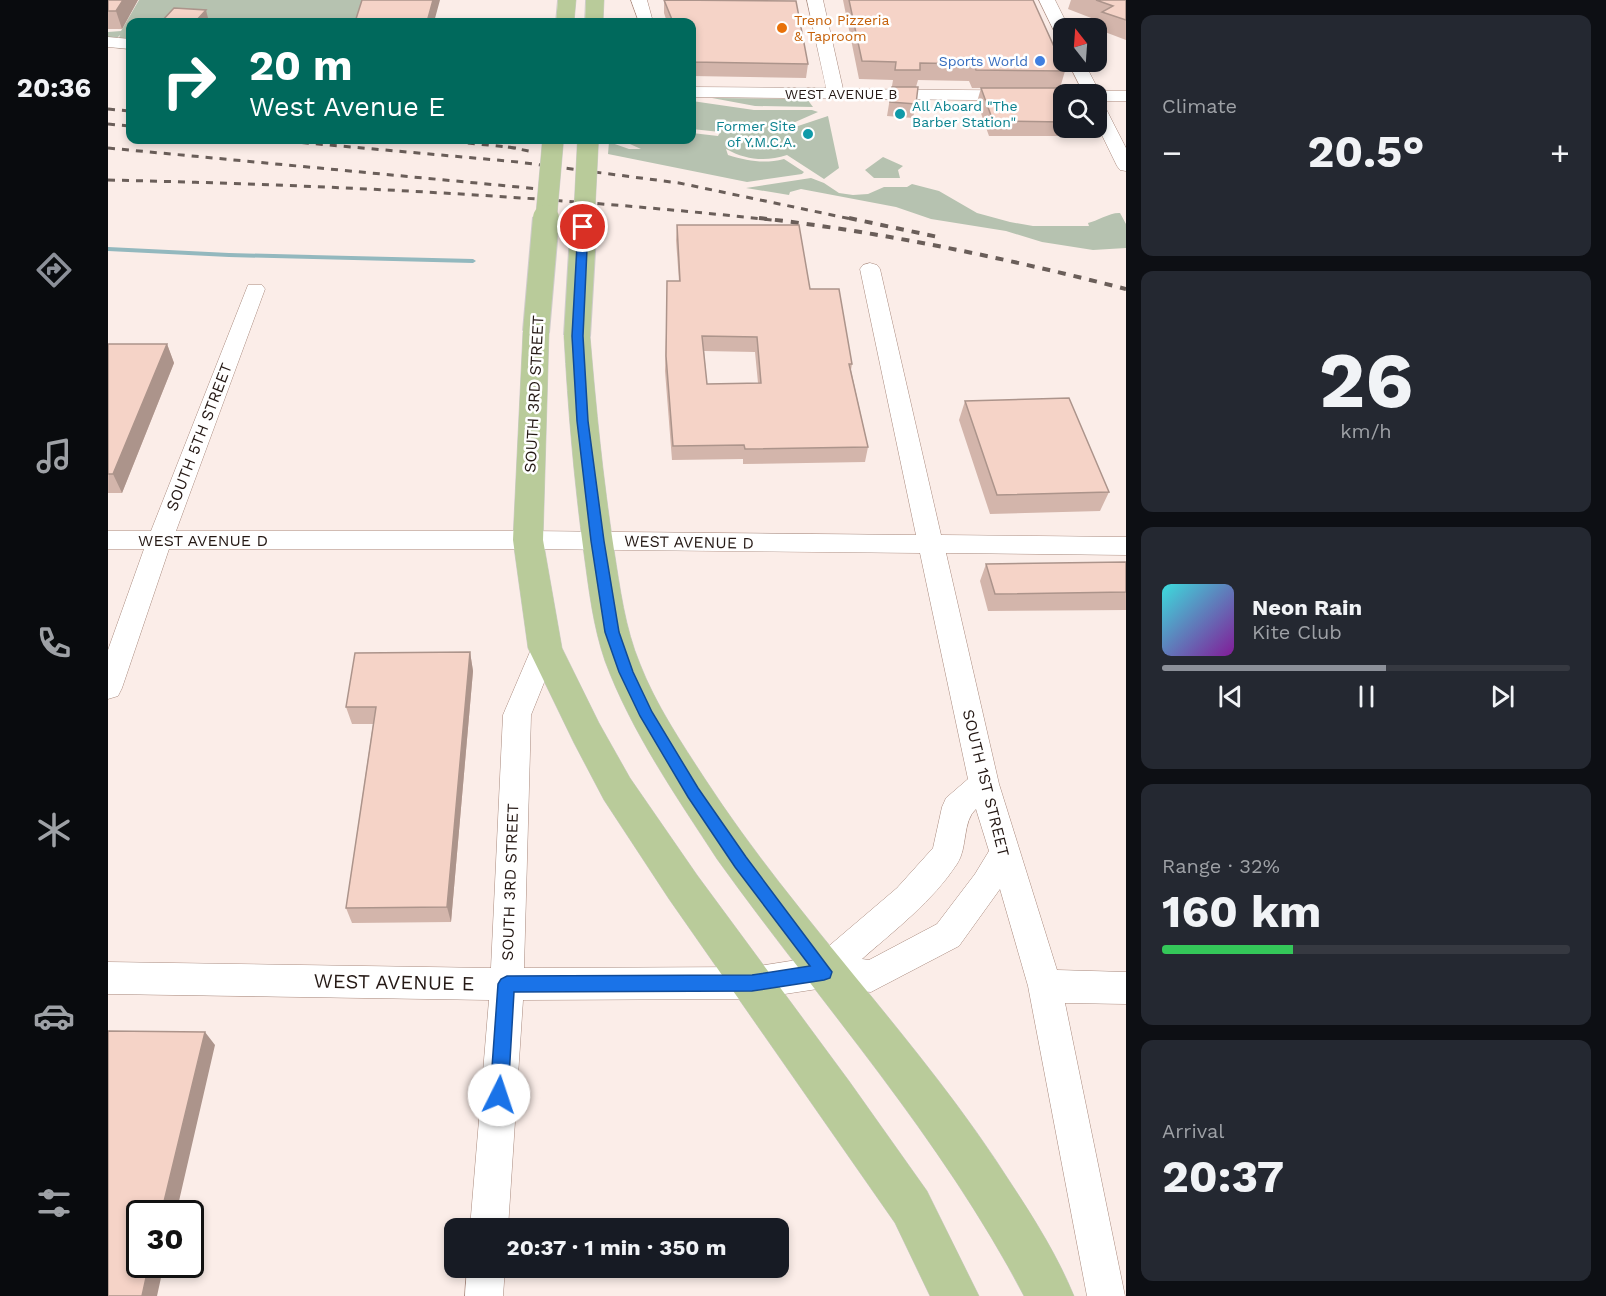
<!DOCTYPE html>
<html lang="en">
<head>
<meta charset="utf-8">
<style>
  :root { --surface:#171b24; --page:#242831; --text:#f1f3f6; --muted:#9ea1a6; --line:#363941; --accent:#8c9099 }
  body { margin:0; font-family:"Work Sans",sans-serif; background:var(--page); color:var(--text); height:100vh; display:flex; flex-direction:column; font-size:22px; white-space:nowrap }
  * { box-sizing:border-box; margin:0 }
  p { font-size:20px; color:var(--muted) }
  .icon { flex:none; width:33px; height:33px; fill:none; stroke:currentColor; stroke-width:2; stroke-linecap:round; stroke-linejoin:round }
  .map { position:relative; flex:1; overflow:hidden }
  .details { display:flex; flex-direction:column; gap:15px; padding:15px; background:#0d0f14; width:480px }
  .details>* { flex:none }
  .banner { position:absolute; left:18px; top:18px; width:570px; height:126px; border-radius:12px; box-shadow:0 3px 9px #0003; background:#00695c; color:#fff; overflow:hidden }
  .needle { width:39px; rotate:343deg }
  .tools { position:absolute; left:945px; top:18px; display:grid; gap:12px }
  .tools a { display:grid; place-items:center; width:54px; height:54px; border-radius:12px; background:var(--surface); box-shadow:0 3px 9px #0003; font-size:30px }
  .speed { position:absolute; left:18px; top:1200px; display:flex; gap:12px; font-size:30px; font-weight:700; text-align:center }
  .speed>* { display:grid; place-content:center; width:78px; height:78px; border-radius:50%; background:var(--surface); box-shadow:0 3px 9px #0003; line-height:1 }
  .speed .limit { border:3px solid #111; border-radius:9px; background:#fff; color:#111 }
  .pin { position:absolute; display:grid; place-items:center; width:51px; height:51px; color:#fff; margin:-26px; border:3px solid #fff; border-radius:50%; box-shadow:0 2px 6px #0007 }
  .me { position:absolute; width:66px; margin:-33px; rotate:4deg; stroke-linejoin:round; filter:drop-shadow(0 0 4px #0008) }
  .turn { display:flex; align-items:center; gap:21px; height:126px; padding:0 24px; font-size:27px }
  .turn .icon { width:78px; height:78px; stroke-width:2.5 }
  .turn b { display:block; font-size:42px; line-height:51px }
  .big { font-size:45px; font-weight:700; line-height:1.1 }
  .details .card { flex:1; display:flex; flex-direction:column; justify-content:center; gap:9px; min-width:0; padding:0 21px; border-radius:12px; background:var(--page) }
  .details .dial { align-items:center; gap:0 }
  .dial b { font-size:78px; line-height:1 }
  .song { display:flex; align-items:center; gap:18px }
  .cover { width:72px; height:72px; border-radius:9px; background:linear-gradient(135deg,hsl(180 70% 55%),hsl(290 70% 35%)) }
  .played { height:6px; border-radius:3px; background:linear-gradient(90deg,var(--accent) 55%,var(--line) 55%) }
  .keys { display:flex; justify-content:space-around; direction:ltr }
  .heat { display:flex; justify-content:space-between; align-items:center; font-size:33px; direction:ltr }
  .charge { height:9px; border-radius:4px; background:linear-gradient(90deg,#34c759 32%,var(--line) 0) }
  .trip { position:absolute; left:336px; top:1218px; width:345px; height:60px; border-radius:12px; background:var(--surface); box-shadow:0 3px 9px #0003; font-weight:700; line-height:60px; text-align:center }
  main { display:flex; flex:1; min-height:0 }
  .tab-bar { display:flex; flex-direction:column; width:108px; justify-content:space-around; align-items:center; background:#090b0e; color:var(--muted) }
  .tab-bar .icon { width:42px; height:42px }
  .tab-bar .current { color:var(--accent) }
  .tab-bar b { font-size:27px; color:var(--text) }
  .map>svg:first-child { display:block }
  .green { fill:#b6c2b0 }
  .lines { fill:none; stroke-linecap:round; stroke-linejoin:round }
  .stream { fill:#93b8be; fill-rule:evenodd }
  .minor-casing { stroke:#a98a7e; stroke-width:1 }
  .major-casing { stroke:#cfcccb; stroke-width:1 }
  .minor { fill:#fff; fill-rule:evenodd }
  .major { fill:#b9cb9a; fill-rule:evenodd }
  .rail-far1 { stroke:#6a5e59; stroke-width:3; stroke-dasharray:7 7; stroke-linecap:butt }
  .rail { stroke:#6a5e59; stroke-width:4; stroke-dasharray:8 8; stroke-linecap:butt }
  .major-bridge-far1-casing { stroke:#cfcccb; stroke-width:22; stroke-linecap:butt }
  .major-bridge-casing { stroke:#cfcccb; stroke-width:28; stroke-linecap:butt }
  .major-bridge-far1 { stroke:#b9cb9a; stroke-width:21 }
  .major-bridge { stroke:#b9cb9a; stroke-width:26 }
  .wall { fill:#d3b5ab; fill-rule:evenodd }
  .shaded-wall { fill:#ac948b }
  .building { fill:#f5d3c7; stroke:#ac948b; stroke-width:1.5; fill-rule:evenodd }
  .route { fill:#1a73e8; stroke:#114b97; stroke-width:1.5 }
  .food-dot { fill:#e8710a; stroke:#fff; stroke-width:2 }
  .shop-dot { fill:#3f7fe0; stroke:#fff; stroke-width:2 }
  .culture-dot { fill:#0f9aa8; stroke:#fff; stroke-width:2 }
  .labels { text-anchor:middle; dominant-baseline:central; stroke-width:5; stroke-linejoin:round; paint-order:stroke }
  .far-food-label { font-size:14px; fill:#c56008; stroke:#fff; text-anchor:start }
  .far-shop-label { font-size:14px; fill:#366cbe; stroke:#fff; text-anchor:end }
  .far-street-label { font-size:14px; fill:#241814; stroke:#fff }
  .far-culture-label { font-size:14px; fill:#0d838f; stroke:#fff; text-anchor:start }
  .street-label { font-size:16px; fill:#241814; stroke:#fff }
  .near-street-label { font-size:20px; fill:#241814; stroke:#fff }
</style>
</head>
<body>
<main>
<nav class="tab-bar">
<b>20:36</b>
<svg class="icon current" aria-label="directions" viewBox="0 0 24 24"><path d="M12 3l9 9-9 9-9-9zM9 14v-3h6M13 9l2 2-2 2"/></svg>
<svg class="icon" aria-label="music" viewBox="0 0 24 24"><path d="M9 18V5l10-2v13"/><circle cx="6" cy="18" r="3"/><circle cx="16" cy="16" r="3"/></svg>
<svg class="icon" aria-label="phone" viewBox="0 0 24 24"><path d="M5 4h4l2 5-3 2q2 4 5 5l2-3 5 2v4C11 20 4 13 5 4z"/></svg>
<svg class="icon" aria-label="climate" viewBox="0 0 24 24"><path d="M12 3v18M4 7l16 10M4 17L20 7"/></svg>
<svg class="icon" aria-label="car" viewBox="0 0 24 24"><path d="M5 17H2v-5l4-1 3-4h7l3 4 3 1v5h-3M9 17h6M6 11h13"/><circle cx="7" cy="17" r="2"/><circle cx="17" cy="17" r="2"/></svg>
<svg class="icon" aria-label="filters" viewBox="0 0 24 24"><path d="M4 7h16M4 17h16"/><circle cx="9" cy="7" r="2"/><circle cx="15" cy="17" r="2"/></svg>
</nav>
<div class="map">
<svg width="1018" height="1296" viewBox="0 0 1018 1296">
  <rect width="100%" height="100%" fill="#fbede8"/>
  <path class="green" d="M31,0H263L253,22H22V50L8,48L12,35L8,39L0,38V32L13,31Z
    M604,98L699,99L705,107L647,106Z
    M584,101L646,110H704L710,112L685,123H676L684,128L720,116L731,168L716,179L679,155C658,162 638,160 618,149L620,155C640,161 656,164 676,159L696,172L694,174L639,182L500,154L501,142L521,149H533L513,140H584V133L610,136L612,132L584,129Z
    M775,157L795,166L790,170L792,178H766L757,170Z
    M703,178L716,183L731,193L745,195L760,194L776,187H799L804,184L831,191L869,213L902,222L925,226H981L980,223C989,221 1003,212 1012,213L1018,224V248L985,250L934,242L898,231L823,219L788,207L693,189L682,192L681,195L638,188Z"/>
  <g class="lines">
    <path class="stream" d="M0,247L121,253L365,259L368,261L365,263L121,257L0,251Z"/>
    <g class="minor-casing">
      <path id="minor" d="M523,0H539L545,22H531Z
        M699,0H715L735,89L956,91L963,94H956V101L584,97V87L718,88Z
        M931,0H947L961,28H956V40L948,35Z
        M0,37L22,39V49L0,47Z
        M960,62H976L991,91H1018V101H994L1018,148V171L1012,170L1009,166L988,123V94H976Z
        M762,263L769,265L772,269L833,535L1018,537V555L838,553L891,784L949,970L1018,972V1004L957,1003L1017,1296H979L920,986L892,889L851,946L763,992L716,988L644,999L415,1000L400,1228H362L381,1000L0,994V962L383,968L395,715L427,640L437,637L447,640L450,648L423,715L416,968L644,967L708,957L789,888L825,848L834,807L838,798L860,779L812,553L420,549H61L14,688L10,696L0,699V650L36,549H0V531H43L140,285H154L157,289L68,531H420L808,535L752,269L755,265ZM868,809L881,851L867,874L829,924L761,960L754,959C787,930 825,901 849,864C860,848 854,821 868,809Z
        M359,1268H397L395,1296H357Z"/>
    </g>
    <g class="major-casing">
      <path id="major" d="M450,0H468L466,22H448Z
        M478,0H496L495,22H477Z
        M428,324L437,326L441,332L435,540L454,648L491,723L522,778L589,875L741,1081L819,1191L871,1296H822L787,1223L561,899L496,800L466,743L420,648L405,540L415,332L419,326Z
        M469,328L478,330L482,336C488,408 495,479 506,550C512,588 517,628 532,664C548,705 573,742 597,779C690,922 813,1041 904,1185C927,1220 950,1257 966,1296H916C833,1137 713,1004 609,859C568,796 523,731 497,661C485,626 481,590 476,554C466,481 460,409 456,336L460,330Z"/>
    </g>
    <use href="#minor" class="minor"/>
    <use href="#major" class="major"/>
    <path class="rail-far1" d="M0,109L22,111
      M0,124L22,126
      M166,140L410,162L571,183L748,220
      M332,140L408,148
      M400,147L426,152
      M0,148L442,190
      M0,180C222,185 444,196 664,220"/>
    <path class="rail" d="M651,218C775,232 897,258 1018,289
      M741,218L830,237"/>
    <g class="major-bridge-far1-casing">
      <path id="major-bridge-far1" d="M438,220L445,140
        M476,220L480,140"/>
    </g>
    <g class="major-bridge-casing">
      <path id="major-bridge" d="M428,332L438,218
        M469,336L476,218"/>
    </g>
    <use href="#major-bridge-far1" class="major-bridge-far1"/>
    <use href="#major-bridge" class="major-bridge"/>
  </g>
  <path class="wall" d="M0,0H30L14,29H0Z
    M556,0L700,64L698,78L584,76V22H559L556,13Z
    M735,0H925L957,71L952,88L956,94V128H980L977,136H881L869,102L873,88H879H864L861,81L810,80L808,87V104L805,118L779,116L785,80L751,79Z
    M963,0H1018V40L989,29L991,21L960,9Z
    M569,225L702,289L744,364L743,370L760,447L757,462L635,464V459L564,460L557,371L559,296L571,281L568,240ZM596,351L647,352L650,383L599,384Z
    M0,344H59L66,363L14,493H0Z
    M857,401L1001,492L992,511L882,514L851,420Z
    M1018,562V610L880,611L872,581L878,564Z
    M362,652L365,671L343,922L244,923L238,908L265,724H244L238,707Z"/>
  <path class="shaded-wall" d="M15,0H30L14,29L8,11Z
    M325,0H332L326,22H319Z
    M98,10L101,22H87Z
    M59,344L66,363L14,493L5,474Z
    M362,652L365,671L343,922L339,907Z
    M97,1032L107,1045L68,1214H53Z
    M41,1264H56L49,1296H34Z"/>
  <path class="building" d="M0,0H15L8,11H0Z
    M254,0H325L319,22H247Z
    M556,0L688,1L700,64L584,62V22H565Z
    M741,0H925L957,71L868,70L866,64L812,63V70H787L788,62L754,61Z
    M988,0H1018V20L994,12L1005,6Z
    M66,8L98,10L87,22H53Z
    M784,87H810L808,104L782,102Z
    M873,88H962L965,94H956V122L885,121Z
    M569,225H691L702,289H731L744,364H741L760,447L637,449L636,445L565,446L558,356L559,281H572ZM594,336L649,337L653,383L599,384Z
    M0,344H59L5,474H0Z
    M961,398L1001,492L889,495L857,401Z
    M1018,562V592L887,594L878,564Z
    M362,652L339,907L238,908L268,707H238L247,653Z
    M0,1031L97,1032L53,1214H32V1264H41L34,1296H0Z"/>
  <path class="route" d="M475,224L480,227L475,336L480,421L496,541L511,632L525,672L544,712L590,788L638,857L724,972L722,978L716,980L644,991L406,992L400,1095L397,1102L391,1104L384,1102L382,1095L390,984L393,979L399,976L644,975L702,966L627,867L580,797L532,716L511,672L497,632L483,541L469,421L464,336L470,227Z"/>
  <circle class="food-dot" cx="674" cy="28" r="6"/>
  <circle class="shop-dot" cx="932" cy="61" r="6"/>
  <g class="culture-dot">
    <circle cx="792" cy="114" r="6"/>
    <circle cx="700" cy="134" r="6"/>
  </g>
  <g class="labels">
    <g class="far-food-label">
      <text x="686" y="20">Treno Pizzeria<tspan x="686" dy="16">&amp; Taproom</tspan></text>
    </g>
    <g class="far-shop-label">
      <text x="920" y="61">Sports World</text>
    </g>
    <g class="far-street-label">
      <text x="733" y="94">WEST AVENUE B</text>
    </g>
    <g class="far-culture-label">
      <text x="804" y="106">All Aboard "The<tspan x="804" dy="16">Barber Station"</tspan></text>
      <text x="688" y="126" text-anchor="end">Former Site<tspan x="688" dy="16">of Y.M.C.A.</tspan></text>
    </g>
    <g class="street-label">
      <text transform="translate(426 394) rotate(-87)">SOUTH 3RD STREET</text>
      <text transform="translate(91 437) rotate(-69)">SOUTH 5TH STREET</text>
      <text x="95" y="540">WEST AVENUE D</text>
      <text transform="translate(581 542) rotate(1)">WEST AVENUE D</text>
      <text transform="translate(878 783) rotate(76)">SOUTH 1ST STREET</text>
      <text transform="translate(402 882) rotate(-88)">SOUTH 3RD STREET</text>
    </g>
    <g class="near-street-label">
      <text transform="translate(286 982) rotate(1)">WEST AVENUE E</text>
    </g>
  </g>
</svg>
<div class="tools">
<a><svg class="needle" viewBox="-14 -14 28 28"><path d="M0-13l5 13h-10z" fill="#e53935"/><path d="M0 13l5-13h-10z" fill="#9ea1a6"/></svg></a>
<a><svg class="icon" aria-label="search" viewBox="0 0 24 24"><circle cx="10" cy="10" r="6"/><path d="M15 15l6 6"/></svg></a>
</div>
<div class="speed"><div class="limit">30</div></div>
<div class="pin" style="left:475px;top:227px;background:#d93025"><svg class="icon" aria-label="arrive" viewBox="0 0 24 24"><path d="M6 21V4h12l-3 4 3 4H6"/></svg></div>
<svg class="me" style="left:391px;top:1095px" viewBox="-20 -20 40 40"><circle r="19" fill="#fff"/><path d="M0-13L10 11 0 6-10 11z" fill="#1a73e8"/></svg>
<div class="trip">20:37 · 1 min · 350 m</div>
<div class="banner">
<div class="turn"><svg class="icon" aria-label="right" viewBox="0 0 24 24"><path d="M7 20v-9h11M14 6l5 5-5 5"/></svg><div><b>20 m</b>West Avenue E</div></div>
</div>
</div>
<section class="details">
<div class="card"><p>Climate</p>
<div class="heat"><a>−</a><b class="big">20.5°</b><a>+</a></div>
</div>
<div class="card dial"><b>26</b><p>km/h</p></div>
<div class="card">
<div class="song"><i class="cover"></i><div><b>Neon Rain</b><p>Kite Club</p></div></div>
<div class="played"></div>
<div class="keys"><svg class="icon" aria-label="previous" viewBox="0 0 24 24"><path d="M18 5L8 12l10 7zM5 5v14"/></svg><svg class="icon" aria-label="pause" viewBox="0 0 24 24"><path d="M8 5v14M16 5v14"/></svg><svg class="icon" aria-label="next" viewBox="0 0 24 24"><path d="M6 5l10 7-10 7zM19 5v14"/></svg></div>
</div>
<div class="card"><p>Range · 32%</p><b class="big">160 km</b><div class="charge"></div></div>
<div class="card"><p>Arrival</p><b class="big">20:37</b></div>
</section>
</main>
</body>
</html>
